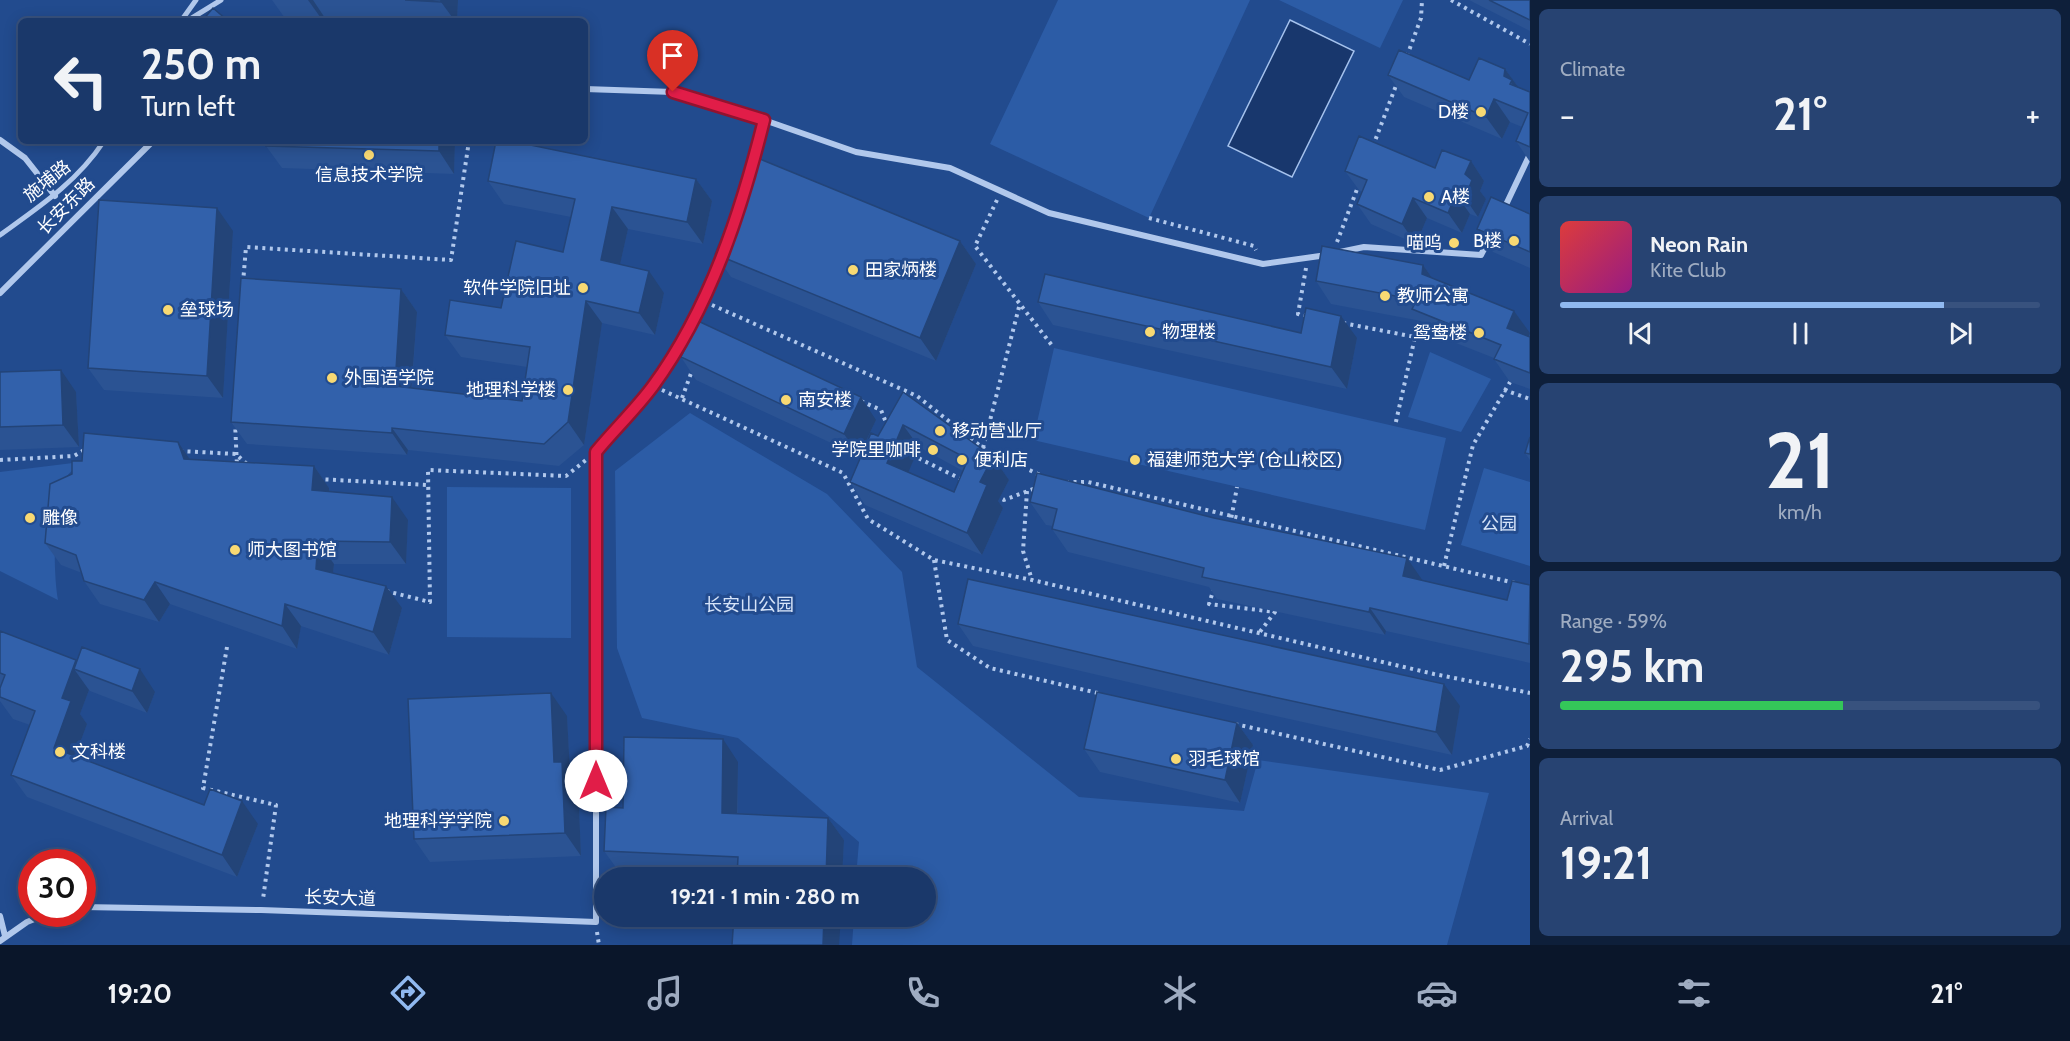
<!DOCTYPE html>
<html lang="en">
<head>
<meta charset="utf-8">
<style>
  :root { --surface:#1a386a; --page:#274372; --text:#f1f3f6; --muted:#9facc1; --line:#38527e; --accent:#90b9f0 }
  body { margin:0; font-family:Cabin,"Noto Sans SC",sans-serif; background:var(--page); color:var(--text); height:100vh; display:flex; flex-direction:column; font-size:22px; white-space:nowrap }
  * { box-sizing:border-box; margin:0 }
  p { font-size:20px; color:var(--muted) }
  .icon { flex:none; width:33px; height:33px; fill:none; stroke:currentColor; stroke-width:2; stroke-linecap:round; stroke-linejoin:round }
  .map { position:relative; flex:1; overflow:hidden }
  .drawer { display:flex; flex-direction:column; gap:9px; padding:9px; background:#0e1f3a; width:540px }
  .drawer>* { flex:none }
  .guide { position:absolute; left:18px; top:18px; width:570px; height:126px; border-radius:9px; box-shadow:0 3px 15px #0003,0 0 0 2px var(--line); background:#1a386a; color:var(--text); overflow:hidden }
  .speed { position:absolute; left:18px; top:849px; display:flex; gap:12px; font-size:30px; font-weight:700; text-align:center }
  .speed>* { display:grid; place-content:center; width:78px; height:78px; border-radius:50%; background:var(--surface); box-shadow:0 3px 15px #0003,0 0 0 2px var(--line); line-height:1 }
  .speed .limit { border:9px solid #d22; background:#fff; color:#111 }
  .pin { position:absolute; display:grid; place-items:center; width:51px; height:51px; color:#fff; margin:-62px -26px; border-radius:50% 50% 50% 0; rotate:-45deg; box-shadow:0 0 6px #0007 }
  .pin .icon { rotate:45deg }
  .me { position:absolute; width:66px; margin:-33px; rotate:0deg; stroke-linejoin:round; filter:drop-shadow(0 0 4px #0008) }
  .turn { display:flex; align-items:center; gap:21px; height:126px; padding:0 24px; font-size:27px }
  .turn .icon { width:78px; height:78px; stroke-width:2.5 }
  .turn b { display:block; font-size:42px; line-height:51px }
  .big { font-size:45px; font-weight:700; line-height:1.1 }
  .drawer .tile { flex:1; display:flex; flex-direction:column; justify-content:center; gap:9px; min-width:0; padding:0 21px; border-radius:9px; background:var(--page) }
  .drawer .dial { align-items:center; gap:0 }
  .dial b { font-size:78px; line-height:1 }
  .song { display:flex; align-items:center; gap:18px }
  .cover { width:72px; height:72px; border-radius:9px; background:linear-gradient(135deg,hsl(0 70% 55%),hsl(310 70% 35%)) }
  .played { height:6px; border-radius:3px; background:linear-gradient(90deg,var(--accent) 80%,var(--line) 80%) }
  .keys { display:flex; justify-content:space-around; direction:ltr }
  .heat { display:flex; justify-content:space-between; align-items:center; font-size:33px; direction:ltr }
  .charge { height:9px; border-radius:4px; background:linear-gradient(90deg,#34c759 59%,var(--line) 0) }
  .trip { position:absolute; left:594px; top:867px; width:342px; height:60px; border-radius:30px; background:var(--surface); box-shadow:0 3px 15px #0003,0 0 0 2px var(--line); font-weight:700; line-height:60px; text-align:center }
  .tabs { display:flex; height:96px; justify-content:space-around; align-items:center; background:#0a162a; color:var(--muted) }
  .tabs .icon { width:42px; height:42px }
  .tabs .current { color:var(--accent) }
  .tabs b { font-size:27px; color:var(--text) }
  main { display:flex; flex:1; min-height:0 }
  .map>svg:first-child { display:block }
  .green { fill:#2c5ca6 }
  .water { fill:#18376d; stroke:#a5c2ed; stroke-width:1.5 }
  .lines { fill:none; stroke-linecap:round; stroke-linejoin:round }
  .path { stroke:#b1c8ec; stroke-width:4; stroke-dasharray:3 4.5; stroke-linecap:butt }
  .pedestrian { stroke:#b1c8ec; stroke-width:5 }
  .minor { stroke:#b1c8ec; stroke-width:6 }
  .wall { fill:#2b5393; fill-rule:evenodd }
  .shaded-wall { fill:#234478 }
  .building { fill:#3261ab; stroke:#234478; stroke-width:1.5; fill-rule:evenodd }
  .route-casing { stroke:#92132f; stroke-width:15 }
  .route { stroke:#e11d48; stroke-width:10 }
  .poi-dot { fill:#f8d973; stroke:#224b8e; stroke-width:2 }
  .labels { text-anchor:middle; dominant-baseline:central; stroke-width:6; stroke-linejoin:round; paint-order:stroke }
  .poi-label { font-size:18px; fill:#fff; stroke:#224b8e; text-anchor:start }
  .street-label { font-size:18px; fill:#fff; stroke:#224b8e }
  .park-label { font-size:18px; fill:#d6e4f9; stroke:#224b8e }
</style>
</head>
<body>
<main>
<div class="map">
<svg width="1530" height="945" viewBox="0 0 1530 945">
  <rect width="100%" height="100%" fill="#224b8e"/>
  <path class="green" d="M1058,0H1250L1149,218L990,144Z
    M1279,0H1403L1380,48Z
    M1054,348L1446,438L1425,530L1033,440Z
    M1430,352L1491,379L1461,432L1408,417Z
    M690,413L827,494L902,572L917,667L1079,797L1244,811L1258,760L1489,793L1447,945H852L854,917L926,916V878L856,877L859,842L738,738L642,718L617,648L615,471Z
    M81,462C76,468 65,475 63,483C53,508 53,573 58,600L0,571V472Z
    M1484,468L1530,482V566L1461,545Z
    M447,487L571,488V638L447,637Z"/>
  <path class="water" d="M1290,20L1354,51L1292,177L1228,146Z"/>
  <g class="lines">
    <path class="path" d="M1451,0L1530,44
      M1407,56L1421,18L1422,0
      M1373,146L1397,83
      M997,200L975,246L1054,348
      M1149,218L1254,246L1256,250
      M1337,242L1359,184
      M1306,268L1298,314L1309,316
      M243,283L246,247L451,260L469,141
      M712,305L917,396L983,448L1042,476
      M1343,323L1415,337L1395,426
      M662,390L843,473L868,519L934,560L1032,580L1434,674L1530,693
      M1504,390L1530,399
      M682,398L693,368
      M861,401L881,410L887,425
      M235,422L237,466
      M983,448L1019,307
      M180,451L236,454L249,466
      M912,455L965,481
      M0,460L74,456L86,449
      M318,479L428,485
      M1066,482H1088L1515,583
      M1027,491L1023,551L1032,580
      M996,496L1004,500L1036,488
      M1230,525L1237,487
      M934,560L947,640L990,668L1102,694
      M1444,566L1473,445L1510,382
      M1214,588L1209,604L1275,612L1259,633
      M386,591L430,602L428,470L566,476L586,460
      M227,647L203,788L276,805L263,899
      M1235,724L1440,770L1527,746L1530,739
      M597,932L599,945"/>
    <path class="pedestrian" d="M181,21L196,0
      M187,21L221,0
      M0,235C39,207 77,182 104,141"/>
    <path class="minor" d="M585,89L673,92L764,120L856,152L950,168L1049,213L1263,264L1327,255
      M0,140L25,158L55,196
      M752,165L764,120
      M1503,211L1530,154
      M1340,252L1364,247L1481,255L1491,236
      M0,293L153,141
      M82,907L261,910L596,922V452L653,386L703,301L722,254
      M0,916L5,936
      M0,941L27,922L47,914"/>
  </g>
  <path class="wall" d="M272,0H458L457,21H389L325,18L324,21H287Z
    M1469,0H1530V31Z
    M1505,69L1518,87L1530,92V162L1516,141L1522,127L1510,122L1502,139L1404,97L1388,75L1469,80Z
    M266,141H455L454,174L282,168L266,146Z
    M1471,161L1484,181L1480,191L1486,199L1478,217L1470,214L1462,233L1427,218L1416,244L1371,224L1357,204L1362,192L1359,190L1345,171L1435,168Z
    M696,179L712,201L703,244L628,229L620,264L664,293L655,335L602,323L584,445L559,466L408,450L407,455L247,444L231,422L401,289L417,312L412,388L522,401L527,367L461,357L445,335L501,308L563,252L571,217L504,204L488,181Z
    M1530,214V268L1493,252L1477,229Z
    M233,231L223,398L104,390L88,368Z
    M960,241L976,264L936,361L731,277L715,254Z
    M1423,265L1432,278L1530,337V389L1510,382L1494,359V358L1428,332L1421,321L1331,304L1316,281Z
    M1038,302L1301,333L1357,338L1347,389L1053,325Z
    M681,357L876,420L859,456L696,380Z
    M0,372L76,392L79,447L0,450Z
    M903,392L993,457L1009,480L998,501L1003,508L982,555L865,505L850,482L878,436ZM919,447L963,471L954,492L908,472Z
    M1530,437V460L1525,453Z
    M190,460L314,466L329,488V491L408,520L406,564H334L333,573L402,608L389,655L301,626L297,649L170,604L159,622L100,604L84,581L82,573L61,565L45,543Z
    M1030,502L1423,581L1507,600L1530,585V663L1386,631L1385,635L1217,599L1209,587L1068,552L1052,529L1053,526L1046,525Z
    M958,624L1460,706L1452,755L1262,713L973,646Z
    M0,631L155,692L147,713L90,691L89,690L80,714L87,724L75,756L204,805L258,824L237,877L27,797L11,775L30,725L13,719L0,701Z
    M567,716L570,772L578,784L581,856L430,862L414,839Z
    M1237,723L1253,745L1240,803L1100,772L1084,749Z
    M738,762V813L828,818L844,840L842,878H707L620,873L604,851L623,808Z"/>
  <path class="shaded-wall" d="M308,0H313L325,18L324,21H323Z
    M441,0H458L457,21H455L441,2Z
    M1505,69L1521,91V93L1504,76Z
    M1494,99L1510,122L1502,139L1486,117Z
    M439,141H455L454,174L439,151Z
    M1471,161L1484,181L1480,191L1486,199L1478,217L1465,198V174Z
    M696,179L712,201L703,244L687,222Z
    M1456,194L1470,214L1462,233L1448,213Z
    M1413,198L1427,218L1416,244L1402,224Z
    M612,207L628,229L616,282L601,260Z
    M217,208L233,231L223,398L207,376Z
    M960,241L976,264L936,361L920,338Z
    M1423,265L1439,288L1422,274Z
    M649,271L664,293L655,335L639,313Z
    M401,289L417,312L410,408L395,386Z
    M586,301L602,323L584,445L568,422Z
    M1514,311L1530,333L1523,351L1507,328Z
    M1341,316L1357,338L1347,389L1331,367Z
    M61,370L76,392L79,447L63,425Z
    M861,397L876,420L859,456L844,434Z
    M903,425L919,447L903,485L887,463Z
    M392,428L408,450L407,455L392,433Z
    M178,442L193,464L184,459Z
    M993,457L1009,480L998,501L1003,508L982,555L967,533L980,482Z
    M314,466L329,488L328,512L312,490Z
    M392,497L408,520L406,564L390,542Z
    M318,541L334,564L331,591L316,569Z
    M1407,558L1423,581L1403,576Z
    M155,582L170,604L159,622L144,600Z
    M386,586L402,608L389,655L373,632Z
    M285,604L301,626L297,649L282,626Z
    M1370,608L1386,631L1385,635L1369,612Z
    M76,660L86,673L74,669L89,690L80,714L87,724L70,770L54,748L62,698Z
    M140,669L155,692L147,713L132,691Z
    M1444,684L1460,706L1452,755L1436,732Z
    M551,693L567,716L570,772L578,784L581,856L565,833L554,762Z
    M1237,723L1253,745L1240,803L1225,780Z
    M723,739L738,762L737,835L722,813Z
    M242,801L258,824L237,877L222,855Z
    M828,818L844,840L842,878H826Z
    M824,916H841L839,945H823Z"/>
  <path class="building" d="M405,0H441V2Z
    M1489,0H1530V20Z
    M213,8L228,21H202Z
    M1399,50L1469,80L1479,58L1505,69L1504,76L1512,80L1510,84L1530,92V147L1516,141L1528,113L1494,99L1486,117L1388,75Z
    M1359,136L1435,168L1442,150L1471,161L1465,174L1472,180L1465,198L1456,194L1448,213L1413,198L1402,224L1357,204L1367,180L1345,171Z
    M266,141H439V151L266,146Z
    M496,141H511L696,179L687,222L612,207L601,260L649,271L639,313L586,301L568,422L544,444L392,428V433L231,422L241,278L401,289L395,386L522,401L530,347L445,335L450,300L501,308L516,241L563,252L575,199L488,181Z
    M755,157L960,241L920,338L715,254Z
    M1491,197L1530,214V252L1477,229Z
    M99,200L217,208L207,376L88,368Z
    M1322,246L1423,265L1422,274L1514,311L1507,328L1530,337V373L1494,359L1501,345L1412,309L1417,300L1316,281Z
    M1045,274L1301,333L1306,308L1341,316L1331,367L1038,302Z
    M698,321L861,397L844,434L681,357Z
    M61,370L63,425L0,427V372Z
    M903,392L993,457L980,482L987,485L967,533L850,482L871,433L878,436ZM903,425L968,459L954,492L887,463Z
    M84,433L178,442L184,459L314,466L312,490L392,497L390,542L318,541L316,569L386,586L373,632L285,604L282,626L155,582L144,600L84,581L76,555L45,543L50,484L72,474V461H82Z
    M1530,437V454L1525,453Z
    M1037,473L1214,518L1407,558L1403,576L1507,600L1512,581L1530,585L1529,644L1370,608L1369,612L1202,577L1204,568L1052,529L1057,509L1030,502Z
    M968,579L1444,684L1436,732L1246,691L958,624Z
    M0,631L76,660L62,698L71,701L54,748L204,805L210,789L242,801L222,855L11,775L35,711L0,697V688L5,675L0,673Z
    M82,647L140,669L132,691L74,669Z
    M1097,692L1237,723L1225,780L1084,749Z
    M551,693L554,762H562L565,833L414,839L408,699Z
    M624,737L723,739L722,813L828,818L826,878H737L738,857L604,851L606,807L623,808Z
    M734,916H824L823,945H732Z"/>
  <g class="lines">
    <g class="route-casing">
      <path id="route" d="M596,781V452C614,430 636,409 653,386C710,308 741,212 764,120L673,92"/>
    </g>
    <use href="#route" class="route"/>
  </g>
  <g class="poi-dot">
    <circle cx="1481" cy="112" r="6"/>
    <circle cx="369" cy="155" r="6"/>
    <circle cx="1429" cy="197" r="6"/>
    <circle cx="1514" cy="241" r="6"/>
    <circle cx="1454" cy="243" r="6"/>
    <circle cx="853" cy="270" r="6"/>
    <circle cx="583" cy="288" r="6"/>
    <circle cx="1385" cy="296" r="6"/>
    <circle cx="168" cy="310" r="6"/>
    <circle cx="1150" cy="332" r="6"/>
    <circle cx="1479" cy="333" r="6"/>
    <circle cx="332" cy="378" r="6"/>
    <circle cx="568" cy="390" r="6"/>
    <circle cx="786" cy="400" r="6"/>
    <circle cx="940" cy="431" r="6"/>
    <circle cx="933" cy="450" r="6"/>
    <circle cx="962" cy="460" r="6"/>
    <circle cx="1135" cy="460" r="6"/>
    <circle cx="30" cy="518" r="6"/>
    <circle cx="235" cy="550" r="6"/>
    <circle cx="60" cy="752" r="6"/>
    <circle cx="1176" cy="759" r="6"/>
    <circle cx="504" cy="821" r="6"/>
  </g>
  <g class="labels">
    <g class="poi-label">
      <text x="1469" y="112" text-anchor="end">D楼</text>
      <text x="369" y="175" text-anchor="middle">信息技术学院</text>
      <text x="1441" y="197">A楼</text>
      <text x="1502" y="241" text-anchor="end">B楼</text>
      <text x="1442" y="243" text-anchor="end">喵呜</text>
      <text x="865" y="270">田家炳楼</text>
      <text x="571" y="288" text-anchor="end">软件学院旧址</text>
      <text x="1397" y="296">教师公寓</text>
      <text x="180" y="310">垒球场</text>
      <text x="1162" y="332">物理楼</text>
      <text x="1467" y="333" text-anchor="end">鸳鸯楼</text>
      <text x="344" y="378">外国语学院</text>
      <text x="556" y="390" text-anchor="end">地理科学楼</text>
      <text x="798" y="400">南安楼</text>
      <text x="952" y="431">移动营业厅</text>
      <text x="921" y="450" text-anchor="end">学院里咖啡</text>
      <text x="974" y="460">便利店</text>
      <text x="1147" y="460">福建师范大学 (仓山校区)</text>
      <text x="42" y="518">雕像</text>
      <text x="247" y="550">师大图书馆</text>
      <text x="72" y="752">文科楼</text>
      <text x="1188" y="759">羽毛球馆</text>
      <text x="492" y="821" text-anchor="end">地理科学学院</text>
    </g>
    <g class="street-label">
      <text transform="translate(47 181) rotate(-39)">施埔路</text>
      <text transform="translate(66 206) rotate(-45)">长安东路</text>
      <text transform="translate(340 898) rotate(2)">长安大道</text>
    </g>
    <g class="park-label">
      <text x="1499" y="524">公园</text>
      <text x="749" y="605">长安山公园</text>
    </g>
  </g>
</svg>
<div class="speed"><div class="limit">30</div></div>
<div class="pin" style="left:673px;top:92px;background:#d93025"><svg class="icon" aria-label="arrive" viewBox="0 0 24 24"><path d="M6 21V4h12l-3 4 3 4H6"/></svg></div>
<svg class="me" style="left:596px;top:781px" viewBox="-20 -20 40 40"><circle r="19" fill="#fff"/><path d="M0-13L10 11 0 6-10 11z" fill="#e11d48"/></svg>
<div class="trip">19:21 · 1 min · 280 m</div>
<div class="guide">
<div class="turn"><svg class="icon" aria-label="left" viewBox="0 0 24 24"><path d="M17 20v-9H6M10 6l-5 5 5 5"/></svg><div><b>250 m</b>Turn left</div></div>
</div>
</div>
<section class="drawer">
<div class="tile"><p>Climate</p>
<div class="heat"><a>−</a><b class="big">21°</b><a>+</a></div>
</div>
<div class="tile">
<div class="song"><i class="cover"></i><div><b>Neon Rain</b><p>Kite Club</p></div></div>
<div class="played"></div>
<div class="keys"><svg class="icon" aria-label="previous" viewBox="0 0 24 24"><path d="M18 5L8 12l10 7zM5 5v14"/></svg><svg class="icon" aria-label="pause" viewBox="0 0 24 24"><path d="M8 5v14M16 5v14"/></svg><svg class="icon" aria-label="next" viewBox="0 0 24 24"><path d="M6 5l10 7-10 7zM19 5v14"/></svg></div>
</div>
<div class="tile dial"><b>21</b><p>km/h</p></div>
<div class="tile"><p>Range · 59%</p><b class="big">295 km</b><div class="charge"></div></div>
<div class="tile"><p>Arrival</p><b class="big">19:21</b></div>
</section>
</main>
<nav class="tabs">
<b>19:20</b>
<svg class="icon current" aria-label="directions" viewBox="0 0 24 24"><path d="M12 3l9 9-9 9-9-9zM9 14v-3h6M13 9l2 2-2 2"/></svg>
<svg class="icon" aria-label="music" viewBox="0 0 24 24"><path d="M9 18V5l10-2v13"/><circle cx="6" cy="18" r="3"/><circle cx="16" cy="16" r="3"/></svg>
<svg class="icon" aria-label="phone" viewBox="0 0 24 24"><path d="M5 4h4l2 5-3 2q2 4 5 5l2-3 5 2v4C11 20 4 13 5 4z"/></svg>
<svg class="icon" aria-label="climate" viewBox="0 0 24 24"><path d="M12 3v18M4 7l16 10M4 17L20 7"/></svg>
<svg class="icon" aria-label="car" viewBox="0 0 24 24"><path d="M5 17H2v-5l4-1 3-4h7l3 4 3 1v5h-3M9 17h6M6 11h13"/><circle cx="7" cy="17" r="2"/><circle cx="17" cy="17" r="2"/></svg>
<svg class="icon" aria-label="filters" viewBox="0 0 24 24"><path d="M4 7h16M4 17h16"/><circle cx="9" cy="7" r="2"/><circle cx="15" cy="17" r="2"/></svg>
<b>21°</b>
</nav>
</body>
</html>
